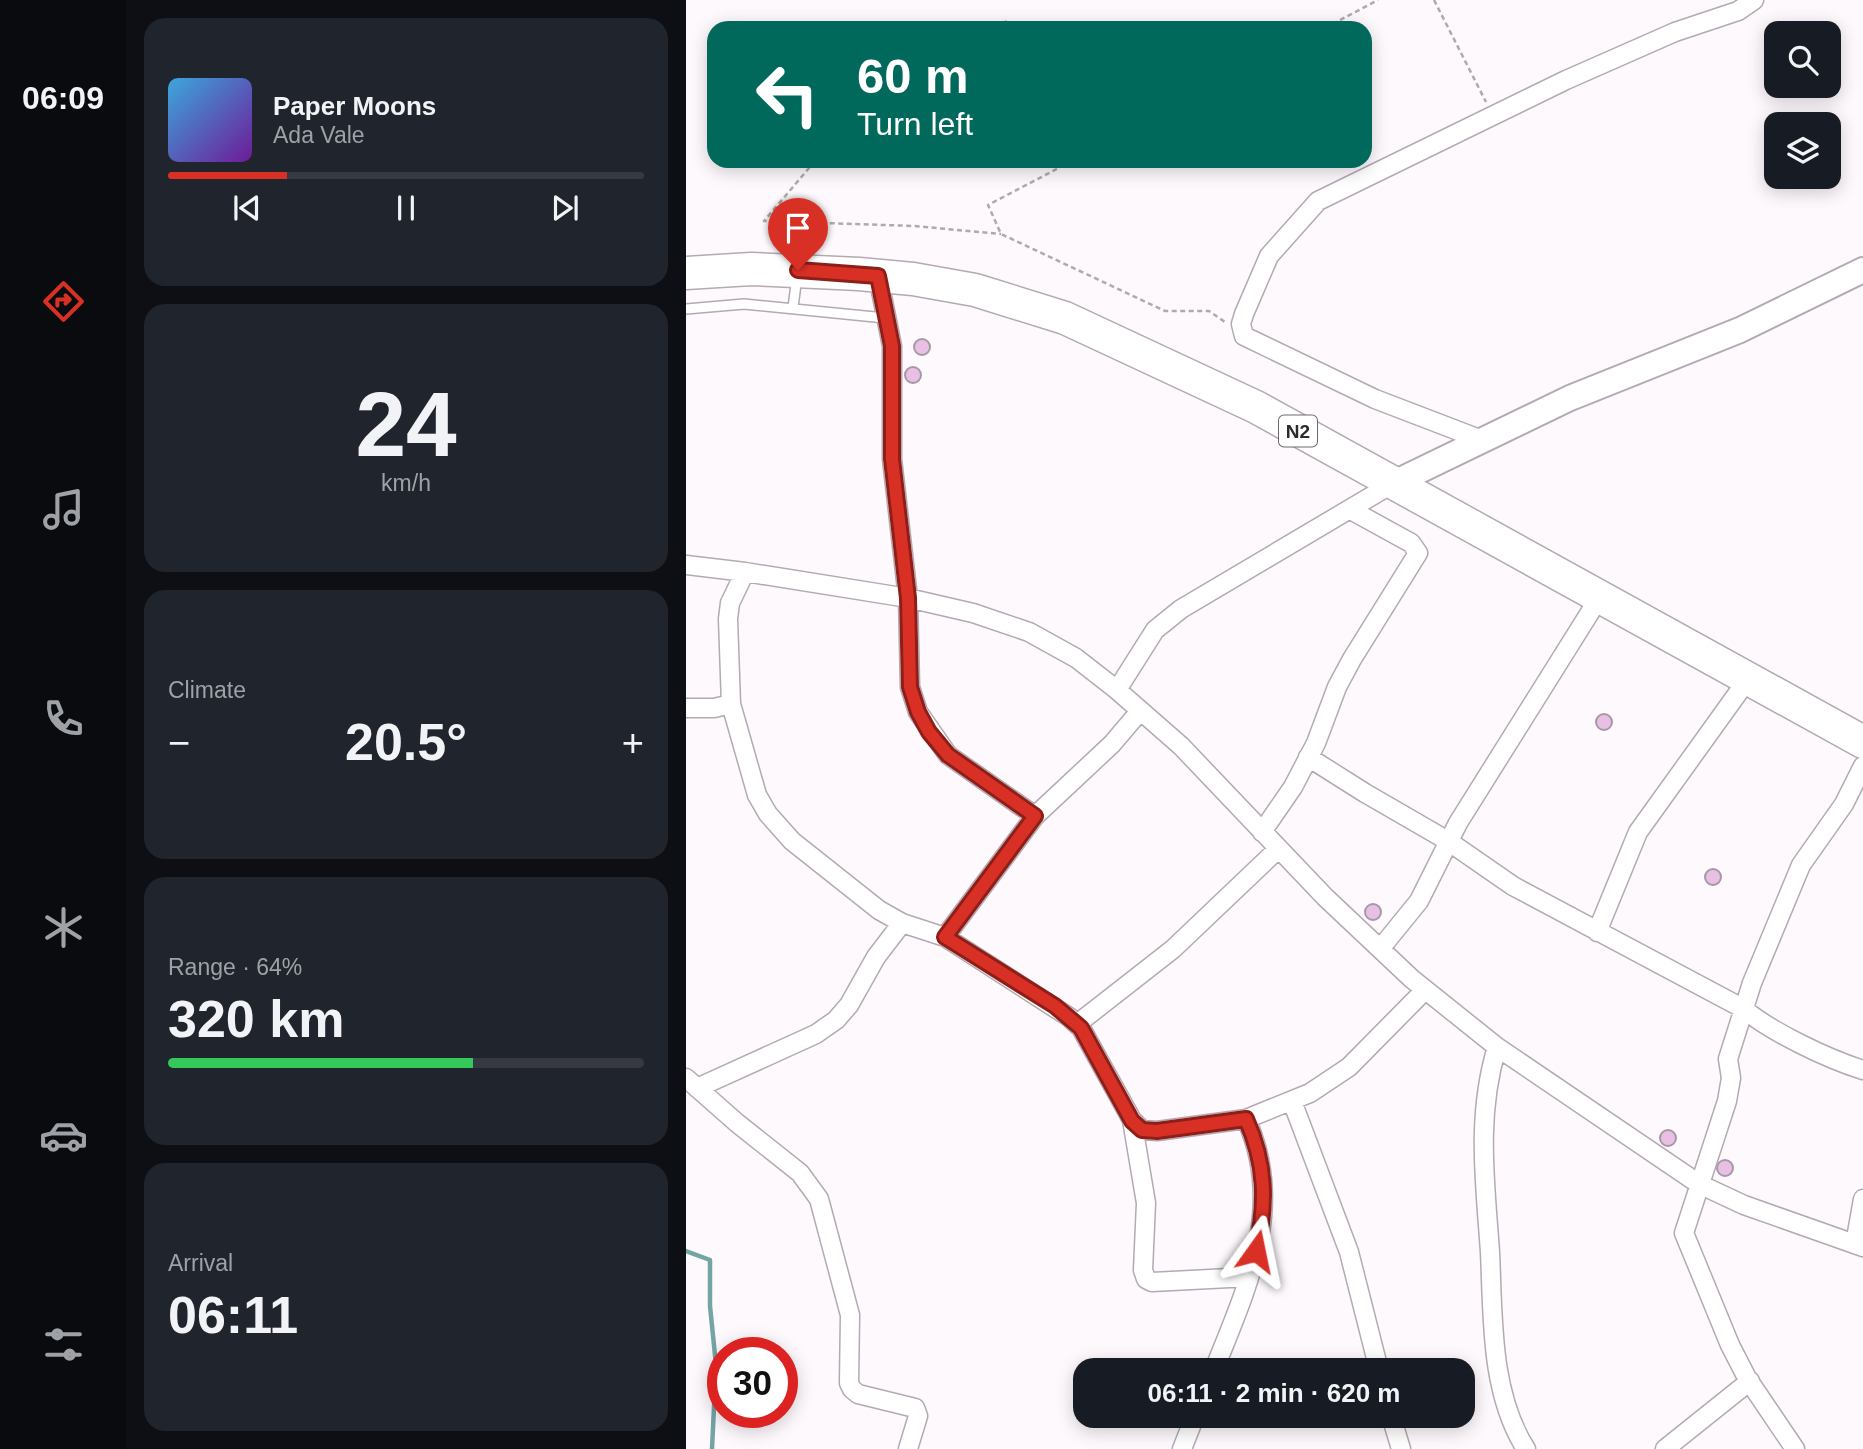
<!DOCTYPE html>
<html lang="en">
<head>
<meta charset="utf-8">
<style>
  :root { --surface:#171b24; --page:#20242c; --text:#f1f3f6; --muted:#9ea1a6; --line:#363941; --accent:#d93025 }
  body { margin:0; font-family:Helvetica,sans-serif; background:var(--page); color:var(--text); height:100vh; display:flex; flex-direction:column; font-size:26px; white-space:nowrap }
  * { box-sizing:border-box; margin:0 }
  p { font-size:23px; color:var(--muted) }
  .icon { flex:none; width:38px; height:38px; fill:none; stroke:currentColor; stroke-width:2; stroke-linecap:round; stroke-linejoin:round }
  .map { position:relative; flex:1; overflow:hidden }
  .drawer { display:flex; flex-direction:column; gap:18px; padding:18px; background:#0d0f14; width:560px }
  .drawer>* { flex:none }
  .top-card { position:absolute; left:21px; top:21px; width:665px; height:147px; border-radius:21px; box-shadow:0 4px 18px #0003; background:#00695c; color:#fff; overflow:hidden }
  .buttons { position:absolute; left:1078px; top:21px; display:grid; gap:14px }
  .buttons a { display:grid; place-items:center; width:77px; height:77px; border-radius:14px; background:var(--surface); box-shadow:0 4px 18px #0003; font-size:35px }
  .speed { position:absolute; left:21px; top:1337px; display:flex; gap:14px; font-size:35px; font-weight:700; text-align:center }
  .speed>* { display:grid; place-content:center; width:91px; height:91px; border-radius:50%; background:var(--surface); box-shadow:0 4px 18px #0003; line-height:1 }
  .speed .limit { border:10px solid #d22; background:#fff; color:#111 }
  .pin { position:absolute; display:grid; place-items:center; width:60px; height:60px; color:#fff; margin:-72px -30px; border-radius:50% 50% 50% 0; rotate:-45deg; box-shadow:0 0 7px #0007 }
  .pin .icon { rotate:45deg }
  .me { position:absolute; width:77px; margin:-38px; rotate:12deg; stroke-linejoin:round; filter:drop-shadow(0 0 5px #0008) }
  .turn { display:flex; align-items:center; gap:24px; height:147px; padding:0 35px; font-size:32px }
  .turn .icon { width:91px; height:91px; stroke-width:2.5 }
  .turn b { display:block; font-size:49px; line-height:60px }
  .big { font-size:52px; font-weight:800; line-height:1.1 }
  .drawer .widget { flex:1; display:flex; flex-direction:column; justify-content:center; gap:10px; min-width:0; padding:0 24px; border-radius:21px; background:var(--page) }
  .drawer .dial { align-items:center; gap:0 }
  .dial b { font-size:91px; line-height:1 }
  .song { display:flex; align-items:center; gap:21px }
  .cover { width:84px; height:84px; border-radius:10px; background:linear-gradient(135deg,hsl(200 70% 55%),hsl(280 70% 35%)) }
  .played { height:7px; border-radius:4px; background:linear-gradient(90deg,var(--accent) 25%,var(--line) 25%) }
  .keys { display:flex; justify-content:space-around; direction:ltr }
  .heat { display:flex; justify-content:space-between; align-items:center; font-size:38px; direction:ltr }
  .charge { height:10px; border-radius:5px; background:linear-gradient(90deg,#34c759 64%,var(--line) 0) }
  .trip { position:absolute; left:387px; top:1358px; width:402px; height:70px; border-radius:21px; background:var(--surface); box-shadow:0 4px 18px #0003; font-weight:800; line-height:70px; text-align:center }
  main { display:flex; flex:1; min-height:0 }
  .dock { display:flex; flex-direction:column; width:126px; justify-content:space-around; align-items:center; background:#090b0e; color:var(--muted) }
  .dock .icon { width:49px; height:49px }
  .dock .active { color:var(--accent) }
  .dock b { font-size:32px; color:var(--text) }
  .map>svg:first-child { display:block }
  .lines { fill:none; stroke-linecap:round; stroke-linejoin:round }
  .stream { stroke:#74a4a6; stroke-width:4.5 }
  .building { fill:#e9bfe4; stroke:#a59aa4; stroke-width:2 }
  .lane-casing { stroke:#b5a9b3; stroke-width:12 }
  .street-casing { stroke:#b5a9b3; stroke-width:21 }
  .secondary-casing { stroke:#b5a9b3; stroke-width:28 }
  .highway-casing { stroke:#b5a9b3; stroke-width:35 }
  .path { stroke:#aeaaae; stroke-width:2.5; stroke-dasharray:5 3.5; stroke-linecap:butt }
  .lane { stroke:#fff; stroke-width:9 }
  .street { stroke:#fff; stroke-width:18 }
  .secondary { stroke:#fff; stroke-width:24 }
  .highway { stroke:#fff; stroke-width:32 }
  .route-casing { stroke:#8d1f18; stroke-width:18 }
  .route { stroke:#d93025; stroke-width:12 }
  .labels { text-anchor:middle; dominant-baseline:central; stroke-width:5; stroke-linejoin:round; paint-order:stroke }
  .shield { fill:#fff; stroke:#6c696c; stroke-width:2 }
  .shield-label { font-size:19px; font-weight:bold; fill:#2d292d }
</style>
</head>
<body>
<main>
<nav class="dock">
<b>06:09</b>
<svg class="icon active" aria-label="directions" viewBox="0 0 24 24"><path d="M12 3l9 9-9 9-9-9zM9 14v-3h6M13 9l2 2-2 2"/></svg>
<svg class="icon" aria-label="music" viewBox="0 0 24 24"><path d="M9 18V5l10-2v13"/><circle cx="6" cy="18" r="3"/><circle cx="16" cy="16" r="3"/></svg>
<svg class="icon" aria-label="phone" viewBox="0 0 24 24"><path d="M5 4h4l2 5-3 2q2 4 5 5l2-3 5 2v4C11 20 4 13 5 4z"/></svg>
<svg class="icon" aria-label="climate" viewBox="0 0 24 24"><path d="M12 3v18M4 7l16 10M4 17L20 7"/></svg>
<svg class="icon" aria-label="car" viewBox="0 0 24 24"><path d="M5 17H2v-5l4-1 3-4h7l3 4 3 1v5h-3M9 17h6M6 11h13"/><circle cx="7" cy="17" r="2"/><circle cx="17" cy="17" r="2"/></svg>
<svg class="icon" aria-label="filters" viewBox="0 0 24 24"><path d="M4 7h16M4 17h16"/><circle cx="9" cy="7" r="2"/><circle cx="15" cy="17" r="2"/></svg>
</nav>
<section class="drawer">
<div class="widget">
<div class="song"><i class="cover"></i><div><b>Paper Moons</b><p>Ada Vale</p></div></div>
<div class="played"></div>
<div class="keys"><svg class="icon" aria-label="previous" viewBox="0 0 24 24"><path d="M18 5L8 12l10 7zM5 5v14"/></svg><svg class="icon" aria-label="pause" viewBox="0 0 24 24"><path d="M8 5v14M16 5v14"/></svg><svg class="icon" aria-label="next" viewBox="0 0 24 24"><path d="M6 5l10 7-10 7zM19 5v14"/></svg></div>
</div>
<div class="widget dial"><b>24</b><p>km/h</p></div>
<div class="widget"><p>Climate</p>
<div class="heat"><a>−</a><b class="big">20.5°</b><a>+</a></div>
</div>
<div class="widget"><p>Range · 64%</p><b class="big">320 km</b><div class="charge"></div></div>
<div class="widget"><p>Arrival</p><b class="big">06:11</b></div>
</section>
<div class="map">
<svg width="1177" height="1449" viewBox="0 0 1177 1449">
  <rect width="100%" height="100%" fill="#fef9fd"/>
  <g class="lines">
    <path class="stream" d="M0,1251L24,1260V1306L30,1365L26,1449"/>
  </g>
  <path class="building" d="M228 347a8 8 0 1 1 16 0a8 8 0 1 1-16 0Z
    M219 375a8 8 0 1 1 16 0a8 8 0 1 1-16 0Z
    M910 722a8 8 0 1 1 16 0a8 8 0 1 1-16 0Z
    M1019 877a8 8 0 1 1 16 0a8 8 0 1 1-16 0Z
    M679 912a8 8 0 1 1 16 0a8 8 0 1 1-16 0Z
    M974 1138a8 8 0 1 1 16 0a8 8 0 1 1-16 0Z
    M1031 1168a8 8 0 1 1 16 0a8 8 0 1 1-16 0Z"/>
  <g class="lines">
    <g class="lane-casing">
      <path id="lane" d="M107,307L111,277
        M0,309L58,304L199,318"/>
    </g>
    <g class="street-casing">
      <path id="street" d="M192,276L206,346V459L222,598L224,687L232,712L262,755L349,816
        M796,440L689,399L558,336L555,324L558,314L583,256L632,201L880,80L989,32L1052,11L1068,0
        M706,484L495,609L469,630L431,690L495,746L639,897L726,979L811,1047L1013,1184L1058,1205L1177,1247
        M0,565L59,572
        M45,704L71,795L82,814L106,841L193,910L216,923L259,937L383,1017L395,1028L446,1120L456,1130L471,1131L560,1119L624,1093L663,1067L739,990
        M0,708H28L45,704L42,619L44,603L59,572L222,598L287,613L343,632L390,658L431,690
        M622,757L679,793L762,841L827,886L1058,1009C1085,1032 1142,1059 1177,1070
        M576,832L607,787L630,743L651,687L666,659L732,553L725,543L665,510
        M911,932L952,832L1062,679
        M259,937L349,816L426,744L454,711
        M694,949L733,901L772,823L913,598
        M391,1024L487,949L592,849
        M811,1047C790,1116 799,1181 804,1252C807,1317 804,1393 840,1449
        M0,1078L51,1123L114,1173L133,1199L164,1315L163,1383L166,1389L172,1394L229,1408L232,1416L222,1449
        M11,1088L130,1034L150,1020L163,1005L190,957L216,923
        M606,1101L663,1252L693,1370
        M446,1120L460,1203L457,1270L460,1279L466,1282L563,1277
        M1169,1244L1177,1199
        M528,1370C561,1287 600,1207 560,1119
        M705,1416L715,1449
        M496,1449L509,1416
        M979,1449L1064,1381
        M1109,1449L1061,1378L1044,1345L998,1233L1041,1101L1045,1078L1042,1059L1066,983L1115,865L1158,804L1177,766"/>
    </g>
    <g class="secondary-casing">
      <path id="secondary" d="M706,484L884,398L1054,330L1177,270"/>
    </g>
    <g class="highway-casing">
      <path id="highway" d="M0,273L65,269L173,274L227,279L289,290L379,318L570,407L1177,742"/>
    </g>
    <path class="path" d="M748,0L800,102
      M309,28L321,21
      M639,28L692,0
      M129,161L78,221L228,226L315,234
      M386,161L302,205L315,234L479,311H523L539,322"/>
    <use href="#lane" class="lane"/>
    <use href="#street" class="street"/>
    <use href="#secondary" class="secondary"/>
    <use href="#highway" class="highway"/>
  </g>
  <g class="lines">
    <g class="route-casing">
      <path id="route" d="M112,270L192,276L206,346V459L222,598L224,687L232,712L243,732L262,755L349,816L259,937L369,1006L395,1028L446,1121L456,1130L471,1131L560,1119C580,1163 581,1204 570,1251"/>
    </g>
    <use href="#route" class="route"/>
  </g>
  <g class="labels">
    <rect class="shield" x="593" y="415.5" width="38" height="31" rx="5"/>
    <g class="shield-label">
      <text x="612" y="431">N2</text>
    </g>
  </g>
</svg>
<div class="buttons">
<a><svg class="icon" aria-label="search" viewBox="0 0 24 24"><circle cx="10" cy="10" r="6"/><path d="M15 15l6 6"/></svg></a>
<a><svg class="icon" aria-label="layers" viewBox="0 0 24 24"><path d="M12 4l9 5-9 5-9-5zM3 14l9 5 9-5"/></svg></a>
</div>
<div class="speed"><div class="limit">30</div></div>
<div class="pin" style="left:112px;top:270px;background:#d93025"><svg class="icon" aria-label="arrive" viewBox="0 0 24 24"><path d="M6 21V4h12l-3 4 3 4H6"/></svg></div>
<svg class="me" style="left:570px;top:1251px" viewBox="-20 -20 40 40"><path d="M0-17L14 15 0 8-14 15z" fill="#d93025" stroke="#fff" stroke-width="4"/></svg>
<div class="trip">06:11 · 2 min · 620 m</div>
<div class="top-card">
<div class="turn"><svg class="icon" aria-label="left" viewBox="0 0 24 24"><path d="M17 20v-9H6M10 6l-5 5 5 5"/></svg><div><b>60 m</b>Turn left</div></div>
</div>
</div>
</main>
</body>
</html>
